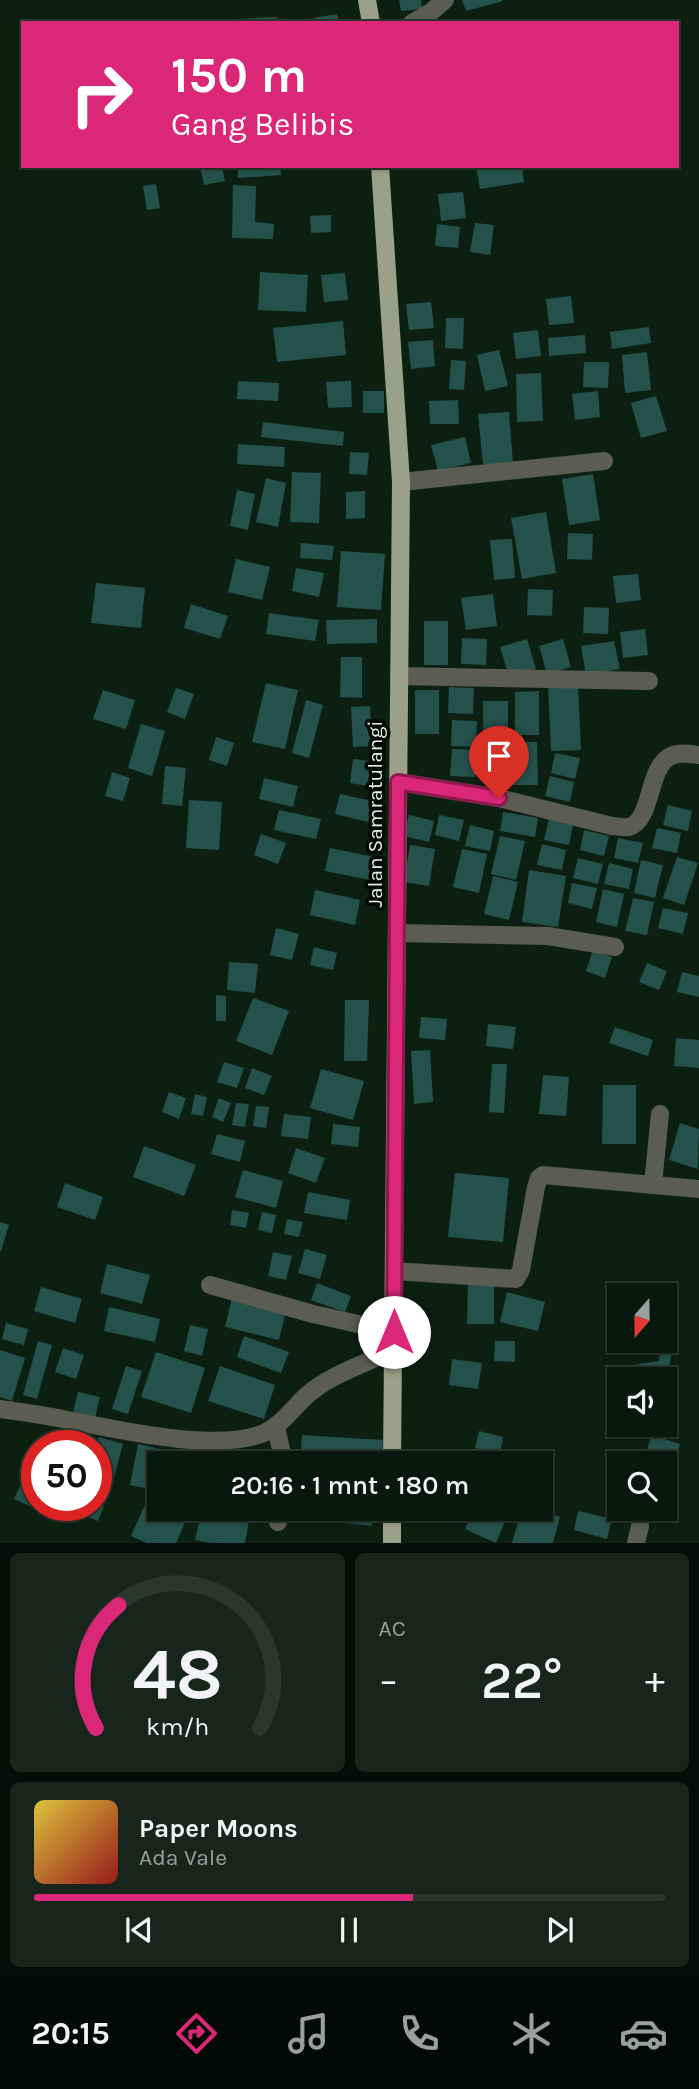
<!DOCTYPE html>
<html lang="id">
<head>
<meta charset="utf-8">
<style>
  :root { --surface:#09180e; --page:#17251c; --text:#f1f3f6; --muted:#99a09e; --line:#29372e; --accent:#db2777 }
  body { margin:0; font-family:Karla,sans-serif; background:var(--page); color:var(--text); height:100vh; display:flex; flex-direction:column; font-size:26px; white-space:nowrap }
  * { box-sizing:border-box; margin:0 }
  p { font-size:23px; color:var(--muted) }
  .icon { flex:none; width:38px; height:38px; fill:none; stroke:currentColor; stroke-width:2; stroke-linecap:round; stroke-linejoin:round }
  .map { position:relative; height:1543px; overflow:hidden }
  .panel { display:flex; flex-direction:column; gap:10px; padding:10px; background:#050d08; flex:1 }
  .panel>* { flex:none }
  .banner { position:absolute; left:21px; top:21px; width:658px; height:147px; border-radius:0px; box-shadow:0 2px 5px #0004,0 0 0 2px var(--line); background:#db2777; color:#fff; overflow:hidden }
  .needle { width:46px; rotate:200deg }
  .buttons { position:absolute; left:607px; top:1283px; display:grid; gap:14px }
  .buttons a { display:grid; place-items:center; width:70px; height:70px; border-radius:0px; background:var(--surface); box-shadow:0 2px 5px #0004,0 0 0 2px var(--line); font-size:35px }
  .speed { position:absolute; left:21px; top:1430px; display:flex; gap:14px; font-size:35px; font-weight:700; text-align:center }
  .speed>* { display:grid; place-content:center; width:91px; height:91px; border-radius:50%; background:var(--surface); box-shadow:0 2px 5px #0004,0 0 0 2px var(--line); line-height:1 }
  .speed .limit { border:10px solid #d22; background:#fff; color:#111 }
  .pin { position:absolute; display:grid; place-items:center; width:60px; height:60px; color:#fff; margin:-72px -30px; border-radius:50% 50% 50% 0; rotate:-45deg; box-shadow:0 0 7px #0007 }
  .pin .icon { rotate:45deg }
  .me { position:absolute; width:77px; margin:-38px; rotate:0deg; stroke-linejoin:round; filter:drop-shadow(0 0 5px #0008) }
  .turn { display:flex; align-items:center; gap:24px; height:147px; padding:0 35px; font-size:32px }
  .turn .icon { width:91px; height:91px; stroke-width:2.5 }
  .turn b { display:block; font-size:49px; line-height:60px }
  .big { font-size:52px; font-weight:600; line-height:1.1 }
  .panel .widget { flex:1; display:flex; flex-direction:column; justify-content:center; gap:10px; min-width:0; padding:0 24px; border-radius:10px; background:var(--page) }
  .panel .dial { align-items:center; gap:0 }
  .dial svg { height:182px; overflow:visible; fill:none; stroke:var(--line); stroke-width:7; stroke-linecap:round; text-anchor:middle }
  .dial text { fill:var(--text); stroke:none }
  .song { display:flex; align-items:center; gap:21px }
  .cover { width:84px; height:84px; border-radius:10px; background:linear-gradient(135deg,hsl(50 70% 55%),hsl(0 70% 35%)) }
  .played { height:7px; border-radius:4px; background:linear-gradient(90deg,var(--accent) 60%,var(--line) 60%) }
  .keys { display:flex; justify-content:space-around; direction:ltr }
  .heat { display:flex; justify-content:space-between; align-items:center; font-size:38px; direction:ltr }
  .panel .tiles { flex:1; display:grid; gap:10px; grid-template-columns:1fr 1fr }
  .widget:last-child { grid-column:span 2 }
  .trip { position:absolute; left:147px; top:1451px; width:406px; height:70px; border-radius:0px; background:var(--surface); box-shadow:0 2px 5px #0004,0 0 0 2px var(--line); font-weight:600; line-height:70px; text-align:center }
  .dock { display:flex; height:112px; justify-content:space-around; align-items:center; background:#040a06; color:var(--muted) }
  .dock .icon { width:49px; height:49px }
  .dock .on { color:var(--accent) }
  .dock b { font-size:32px; color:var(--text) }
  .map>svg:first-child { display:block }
  .building { fill:#24514c }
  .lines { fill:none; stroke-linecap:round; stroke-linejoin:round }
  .minor { stroke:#5b5d52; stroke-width:18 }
  .major { stroke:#9ba088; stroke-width:18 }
  .route-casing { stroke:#8e194d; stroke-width:18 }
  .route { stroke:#db2777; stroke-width:12 }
  .labels { text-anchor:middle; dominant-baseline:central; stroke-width:7; stroke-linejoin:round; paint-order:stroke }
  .street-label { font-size:21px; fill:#e3f0e5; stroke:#020803 }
</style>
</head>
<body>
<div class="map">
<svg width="699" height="1543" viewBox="0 0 699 1543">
  <rect width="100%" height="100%" fill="#0c2012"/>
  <path class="building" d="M399,0H421L422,9L401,11Z
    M462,0H502L503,1L466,11Z
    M337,14L339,23H313V18Z
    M277,17V23H237L236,19Z
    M200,166H222L225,181L204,185Z
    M237,166H280L281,175L238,178Z
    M476,166H522L524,182L480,189Z
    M156,184L160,208L147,210L143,186Z
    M233,185L256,186L255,222L274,224L273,239L232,238Z
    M463,192L466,218L441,221L438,194Z
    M331,215V232L311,233L310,216Z
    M475,223L494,225L490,255L470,252Z
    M437,224L460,227L458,248L435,246Z
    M260,272L308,275L306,312L258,310Z
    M345,273L348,300L324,302L321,275Z
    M571,296L574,323L549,325L546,299Z
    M431,302L434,328L409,330L406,304Z
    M446,318H464L463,349L445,348Z
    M343,321L346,355L277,362L273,328Z
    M649,327L651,343L612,349L610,332Z
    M538,330L541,356L516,359L513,333Z
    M585,335L586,353L549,356L548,338Z
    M433,340L435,366L411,369L408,342Z
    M499,350L508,386L485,391L477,355Z
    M647,352L651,390L625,393L622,355Z
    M451,360L466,361L464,390L449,389Z
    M584,362H609L608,388L583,387Z
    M541,373L543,421L517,422L516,374Z
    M238,381L279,383L278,401L237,399Z
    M351,381L352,407L328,408L326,382Z
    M363,391H384V413H363Z
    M598,391L600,417L575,420L572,394Z
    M656,396L667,431L641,438L631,403Z
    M458,400L459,424H430L429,401Z
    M509,412L513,463L483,465L478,414Z
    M263,422L344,432L343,446L261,437Z
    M465,437L471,463L438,471L431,445Z
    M238,444L285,447L284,467L237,464Z
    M350,452L369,453L367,475L349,474Z
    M292,472L321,473L319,523L290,522Z
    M593,474L600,520L569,525L562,479Z
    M266,478L286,483L278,527L256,522Z
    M237,490L255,494L248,530L230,526Z
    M365,491V518L346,519V492Z
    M546,512L556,573L522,579L511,518Z
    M568,533L593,534L592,560L567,559Z
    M512,539L515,578L494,580L490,540Z
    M301,543L334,546L332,560L300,558Z
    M341,551L385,554L381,610L337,607Z
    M236,559L270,567L262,600L228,592Z
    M296,568L324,573L319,597L292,591Z
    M638,574L641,600L616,603L613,576Z
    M96,583L145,588L141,628L91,623Z
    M528,589L553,590L552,616L527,615Z
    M493,594L497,626L466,630L461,598Z
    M191,604L228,616L220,639L184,628Z
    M584,607L609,608L608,634L583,633Z
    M269,613L319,620L315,641L266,634Z
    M377,619V643L327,644L326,620Z
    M424,621H448V665H424Z
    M645,629L648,655L623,658L620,632Z
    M462,638L487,639L486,665L461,664Z
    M527,639L536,669L509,677L500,647Z
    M563,639L571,667L547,674L539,646Z
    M614,641L620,669L586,675L581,646Z
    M341,657H362V698L340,697Z
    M266,683L298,690L285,749L252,742Z
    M578,684L581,750L551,751L548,685Z
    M449,687L474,688L473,714L448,713Z
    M176,688L194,694L185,719L167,712Z
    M103,690L135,700L126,729L93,719Z
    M415,690H439V734H415Z
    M539,691V735H515V692Z
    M306,700L323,705L309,758L292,753Z
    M483,701H508V745L483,744Z
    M370,706L372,746L353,747L351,707Z
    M452,720L477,721L476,747L451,746Z
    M141,724L165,731L152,776L128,768Z
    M216,737L234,743L227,766L209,760Z
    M513,742H537L538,785H513Z
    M452,749L477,750L475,777L450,776Z
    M555,753L580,758L575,779L551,773Z
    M353,759L378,762L374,787L350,783Z
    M165,766L186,768L182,806L162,804Z
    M112,772L130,778L123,801L105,796Z
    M550,776L574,782L570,802L545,796Z
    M264,778L298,786L293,807L259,799Z
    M340,794L377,802L372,823L335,814Z
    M189,800L222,802L219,850L186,848Z
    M668,805L692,811L688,831L663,825Z
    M279,810L321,819L316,839L274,830Z
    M503,812L538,818L535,837L500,831Z
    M409,815L434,821L429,842L404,836Z
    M439,815L464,820L459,841L435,835Z
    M549,819L573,825L569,845L544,840Z
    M470,825L494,831L490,851L465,846Z
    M657,828L681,833L677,853L652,848Z
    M584,830L609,836L604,856L580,850Z
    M261,834L286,843L278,864L254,855Z
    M500,836L525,841L516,880L491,874Z
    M618,838L643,843L638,863L614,858Z
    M542,844L566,850L562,870L537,865Z
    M410,845L435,849L429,886L404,882Z
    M330,848L374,857L370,880L325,871Z
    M462,849L487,854L479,893L453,887Z
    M677,857L698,863L684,905L663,898Z
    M578,858L603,864L598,884L573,878Z
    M641,860L663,865L655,898L634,893Z
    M609,863L633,869L629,889L604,884Z
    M529,870L566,876L558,927L522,922Z
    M493,876L518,882L509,920L484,914Z
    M572,883L597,888L592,909L568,903Z
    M603,889L624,894L617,927L596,922Z
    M315,890L360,900L355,925L310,915Z
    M633,898L654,902L647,935L625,931Z
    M663,908L688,913L683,934L658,928Z
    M276,928L299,934L292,960L270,955Z
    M314,947L337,953L333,970L310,965Z
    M593,950L612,957L605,978L586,971Z
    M229,962L258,964L255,993L227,990Z
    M647,963L667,971L659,990L639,982Z
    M682,972L699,976V997L677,992Z
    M216,995L226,996V1021H216Z
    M253,998L289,1011L272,1055L236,1041Z
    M345,1000H369L367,1061H344Z
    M421,1017L447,1019L445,1040L419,1038Z
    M488,1024L516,1027L513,1049L486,1046Z
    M615,1027L653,1040L648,1056L609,1043Z
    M676,1038L699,1040V1068L674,1066Z
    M430,1050L433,1102L414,1104L411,1051Z
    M224,1062L244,1068L237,1088L217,1082Z
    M492,1064H507L504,1113L489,1112Z
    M252,1068L272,1076L264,1095L245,1088Z
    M321,1069L364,1081L353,1120L310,1108Z
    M543,1075L569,1077L566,1116L539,1114Z
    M603,1085H636V1144H602Z
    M169,1092L186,1098L179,1119L162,1112Z
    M195,1094L207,1097L203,1116L191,1114Z
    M219,1098L231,1103L223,1122L212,1117Z
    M236,1103L249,1104L245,1127L232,1125Z
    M256,1106L269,1107L266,1128L253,1126Z
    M284,1114L311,1117L308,1139L281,1136Z
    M680,1123L699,1129L698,1169L669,1160Z
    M333,1124L360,1127L358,1147L331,1144Z
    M217,1134L245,1141L240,1162L211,1154Z
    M144,1146L196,1165L184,1196L133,1177Z
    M296,1148L325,1158L316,1183L288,1173Z
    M243,1170L283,1181L276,1208L235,1197Z
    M455,1173L509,1178L503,1242L448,1237Z
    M65,1183L103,1197L95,1220L57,1207Z
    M308,1192L350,1200L347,1220L304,1213Z
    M232,1210L249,1213L246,1228L230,1225Z
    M262,1212L276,1215L272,1233L258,1230Z
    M287,1219L303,1222L299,1237L284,1234Z
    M0,1222L9,1225L1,1251H0Z
    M305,1249L327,1255L320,1279L298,1273Z
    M273,1252L292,1256L286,1280L268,1276Z
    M107,1264L150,1275L142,1304L100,1293Z
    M317,1283L351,1296L345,1312L311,1300Z
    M468,1285L494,1286V1324H467Z
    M41,1287L82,1299L75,1323L34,1311Z
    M507,1292L545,1302L538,1331L500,1322Z
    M232,1298L286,1311L279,1340L225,1327Z
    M109,1307L160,1319L155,1342L104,1331Z
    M665,1318H678L667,1379L630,1378L633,1365L659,1361L662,1340H665Z
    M6,1323L28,1329L24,1345L2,1339Z
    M190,1325L208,1329L202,1356L184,1351Z
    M244,1336L289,1352L281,1373L237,1357Z
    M38,1341L52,1345L37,1399L23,1395Z
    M495,1341H515V1362L494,1361Z
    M63,1348L84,1355L76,1379L55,1372Z
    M0,1350L25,1358L12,1401L0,1397Z
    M156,1352L205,1368L191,1413L141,1397Z
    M452,1359L482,1363L478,1389L449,1385Z
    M126,1366L142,1371L128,1414L112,1409Z
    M220,1366L275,1385L264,1419L208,1401Z
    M78,1392L100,1397L95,1418L73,1412Z
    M479,1431L503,1437L500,1454L475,1448Z
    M302,1435L383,1440L382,1463H300Z
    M652,1435L680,1444L671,1471L665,1469V1463L643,1462Z
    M99,1437L123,1444L113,1481L96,1476V1446Z
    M138,1444L181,1454L179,1463H159V1491L130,1485Z
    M37,1450V1505H57L52,1516L14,1499Z
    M191,1450L210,1455L208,1463H187Z
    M216,1454L235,1459L234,1463H213Z
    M96,1483L110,1488L104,1503L96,1500Z
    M148,1498L159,1503V1508H171L188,1516L176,1543H147L131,1536Z
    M665,1502L672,1503L669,1523L637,1518L639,1508H665Z
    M96,1503L104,1506L98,1521L70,1510L72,1505Z
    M202,1508L250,1515L245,1543H211L195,1540Z
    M296,1508H370L372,1526L293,1517Z
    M474,1508L510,1510L496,1543L465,1529Z
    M522,1508H531L560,1517L553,1543H512Z
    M578,1511L612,1519L607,1539L574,1530Z"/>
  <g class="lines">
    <path class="minor" d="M412,23L431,12L445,0
      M401,482L604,461
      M399,676L649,681
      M398,782L499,798L612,826C617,826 625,828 629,827C653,820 647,767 671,756C680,752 690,754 699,755
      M397,933L548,936L615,947
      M653,1184L660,1114
      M394,1271L516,1279L521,1270L536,1187L539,1178L543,1175L699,1189
      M210,1285L313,1314L394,1332
      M0,1409C21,1412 42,1415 63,1419C115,1429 216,1453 264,1433C284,1424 295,1404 312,1391C335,1373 367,1363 393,1350
      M276,1427L284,1463
      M278,1522L280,1508
      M636,1543L640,1526"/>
    <path class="major" d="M367,0L371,23
      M380,166L401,482L392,1463
      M392,1543V1508"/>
  </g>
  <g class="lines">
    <g class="route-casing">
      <path id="route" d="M394,1332L398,782L499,798"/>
    </g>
    <use href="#route" class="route"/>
  </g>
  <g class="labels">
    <g class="street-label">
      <text transform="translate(375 814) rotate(-90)">Jalan Samratulangi</text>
    </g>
  </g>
</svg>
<div class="buttons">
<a><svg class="needle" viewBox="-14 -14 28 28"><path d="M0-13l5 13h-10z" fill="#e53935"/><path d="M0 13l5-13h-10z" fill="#99a09e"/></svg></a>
<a><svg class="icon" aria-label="sound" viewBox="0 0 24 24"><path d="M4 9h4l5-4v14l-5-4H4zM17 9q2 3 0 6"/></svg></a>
<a><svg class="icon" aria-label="search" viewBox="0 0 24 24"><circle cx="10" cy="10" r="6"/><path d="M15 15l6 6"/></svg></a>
</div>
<div class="speed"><div class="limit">50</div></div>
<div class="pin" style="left:499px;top:798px;background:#d93025"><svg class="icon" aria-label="arrive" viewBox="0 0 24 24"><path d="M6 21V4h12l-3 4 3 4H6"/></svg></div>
<svg class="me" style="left:394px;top:1332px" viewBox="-20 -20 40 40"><circle r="19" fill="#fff"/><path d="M0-13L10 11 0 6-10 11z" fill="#db2777"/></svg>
<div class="trip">20:16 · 1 mnt · 180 m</div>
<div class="banner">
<div class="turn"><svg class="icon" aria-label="right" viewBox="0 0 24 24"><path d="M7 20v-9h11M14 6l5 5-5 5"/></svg><div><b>150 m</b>Gang Belibis</div></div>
</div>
</div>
<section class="panel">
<div class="tiles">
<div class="widget dial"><svg viewBox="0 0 100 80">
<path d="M14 69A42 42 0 1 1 86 69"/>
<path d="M14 69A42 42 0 0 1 24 15" stroke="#db2777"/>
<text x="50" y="56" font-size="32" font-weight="700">48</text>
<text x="50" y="72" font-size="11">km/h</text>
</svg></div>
<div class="widget"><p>AC</p>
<div class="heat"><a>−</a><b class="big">22°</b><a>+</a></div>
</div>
<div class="widget">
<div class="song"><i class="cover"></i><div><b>Paper Moons</b><p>Ada Vale</p></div></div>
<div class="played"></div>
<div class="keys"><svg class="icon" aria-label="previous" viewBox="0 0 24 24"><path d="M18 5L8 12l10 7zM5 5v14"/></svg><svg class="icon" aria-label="pause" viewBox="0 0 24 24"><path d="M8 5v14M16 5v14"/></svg><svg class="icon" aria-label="next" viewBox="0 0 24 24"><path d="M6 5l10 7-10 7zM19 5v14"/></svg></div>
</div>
</div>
</section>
<nav class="dock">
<b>20:15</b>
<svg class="icon on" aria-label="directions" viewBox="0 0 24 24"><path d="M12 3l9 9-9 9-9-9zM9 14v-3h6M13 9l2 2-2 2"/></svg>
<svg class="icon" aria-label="music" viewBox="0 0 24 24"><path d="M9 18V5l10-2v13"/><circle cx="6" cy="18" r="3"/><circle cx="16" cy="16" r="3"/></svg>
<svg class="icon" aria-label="phone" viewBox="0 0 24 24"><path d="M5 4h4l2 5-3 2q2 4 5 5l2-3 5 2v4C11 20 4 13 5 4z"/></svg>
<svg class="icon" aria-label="climate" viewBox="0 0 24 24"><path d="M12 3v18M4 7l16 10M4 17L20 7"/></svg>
<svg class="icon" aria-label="car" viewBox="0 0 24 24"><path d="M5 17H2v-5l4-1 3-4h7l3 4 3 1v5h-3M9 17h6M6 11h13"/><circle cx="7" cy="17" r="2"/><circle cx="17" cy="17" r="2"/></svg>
</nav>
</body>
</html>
